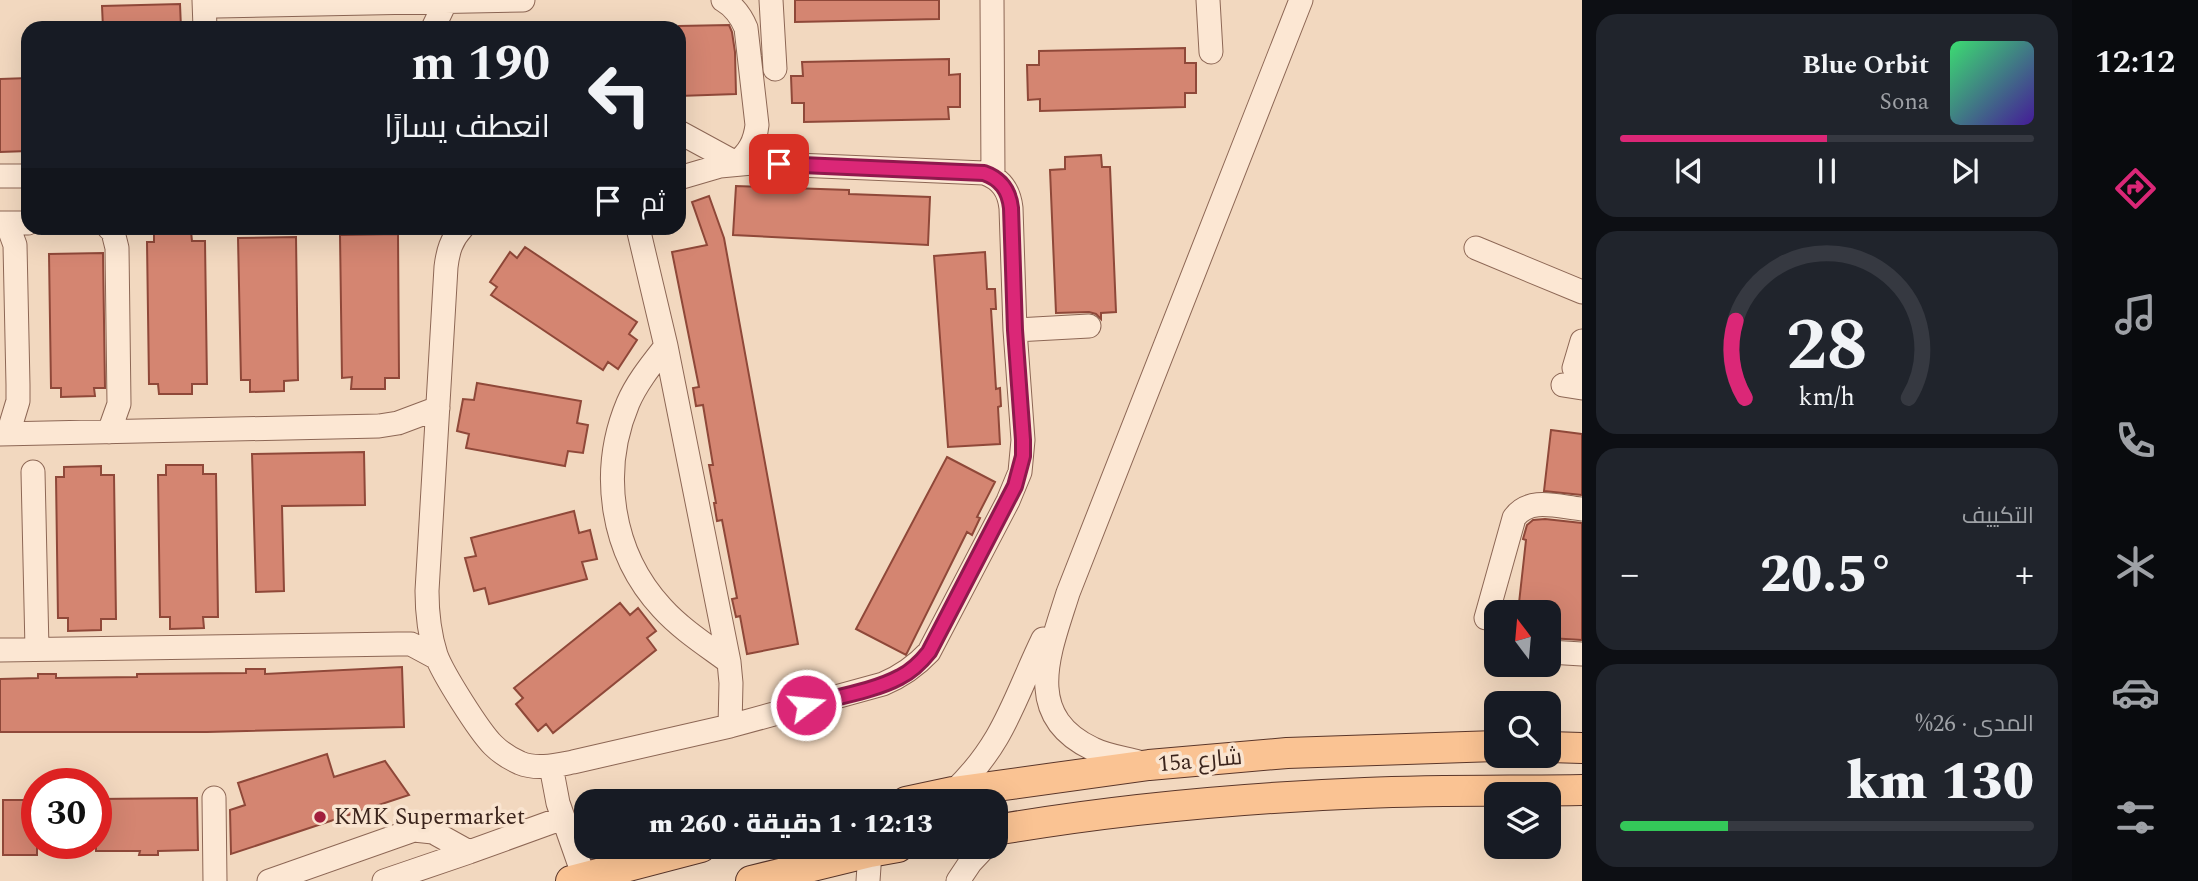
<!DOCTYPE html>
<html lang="ar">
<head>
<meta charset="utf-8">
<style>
  :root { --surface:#171b24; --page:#20242c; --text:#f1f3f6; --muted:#9ea1a6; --line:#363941; --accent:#db2777 }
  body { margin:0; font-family:Spectral,Cairo,serif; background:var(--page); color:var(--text); direction:rtl; height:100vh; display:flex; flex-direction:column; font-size:26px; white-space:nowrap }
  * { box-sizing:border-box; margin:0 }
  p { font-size:23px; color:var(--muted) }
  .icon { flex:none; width:38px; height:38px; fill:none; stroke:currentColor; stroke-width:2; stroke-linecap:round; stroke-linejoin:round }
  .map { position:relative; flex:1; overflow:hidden; direction:ltr }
  .sheet { display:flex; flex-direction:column; gap:14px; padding:14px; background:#0d0f14; width:490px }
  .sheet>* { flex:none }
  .hud { position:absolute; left:21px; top:21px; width:665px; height:214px; border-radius:21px; box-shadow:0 7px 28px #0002; direction:rtl; background:#171b24; color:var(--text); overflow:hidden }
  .needle { width:46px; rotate:344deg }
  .tools { position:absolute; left:1484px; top:600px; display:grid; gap:14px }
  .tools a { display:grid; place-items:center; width:77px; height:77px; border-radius:14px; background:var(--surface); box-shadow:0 7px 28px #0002; font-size:35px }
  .speed { position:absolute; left:21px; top:768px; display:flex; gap:14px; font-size:35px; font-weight:700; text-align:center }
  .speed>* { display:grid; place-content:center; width:91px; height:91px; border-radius:50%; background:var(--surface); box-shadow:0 7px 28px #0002; line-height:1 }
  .speed .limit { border:10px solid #d22; background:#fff; color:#111 }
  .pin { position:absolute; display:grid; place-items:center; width:60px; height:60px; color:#fff; margin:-30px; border-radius:14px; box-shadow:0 4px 10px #0006 }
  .me { position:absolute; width:77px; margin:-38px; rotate:74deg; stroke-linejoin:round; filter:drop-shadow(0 0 5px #0008) }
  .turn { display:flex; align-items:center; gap:24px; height:147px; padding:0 21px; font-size:32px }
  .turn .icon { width:91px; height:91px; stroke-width:2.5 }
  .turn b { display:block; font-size:49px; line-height:60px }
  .then { display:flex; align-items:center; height:66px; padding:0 21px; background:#0003; gap:14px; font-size:26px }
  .big { font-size:52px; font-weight:800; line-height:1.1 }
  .sheet .card { flex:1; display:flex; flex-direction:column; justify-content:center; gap:10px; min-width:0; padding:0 24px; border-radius:21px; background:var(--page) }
  .sheet .dial { align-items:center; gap:0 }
  .dial svg { height:182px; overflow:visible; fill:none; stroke:var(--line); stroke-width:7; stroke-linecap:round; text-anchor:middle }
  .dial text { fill:var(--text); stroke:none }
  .song { display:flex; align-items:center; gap:21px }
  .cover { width:84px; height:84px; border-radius:10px; background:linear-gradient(135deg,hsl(140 70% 55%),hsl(260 70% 35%)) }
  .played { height:7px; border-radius:4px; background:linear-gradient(90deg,var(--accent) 50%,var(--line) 50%) }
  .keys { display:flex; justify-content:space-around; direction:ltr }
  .heat { display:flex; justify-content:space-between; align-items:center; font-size:38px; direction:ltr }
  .charge { height:10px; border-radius:5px; background:linear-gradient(90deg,#34c759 26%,var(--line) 0) }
  .trip { position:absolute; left:574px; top:789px; width:434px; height:70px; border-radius:21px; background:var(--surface); box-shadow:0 7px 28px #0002; font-weight:800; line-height:70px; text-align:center; direction:rtl }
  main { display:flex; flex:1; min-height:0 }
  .menu { display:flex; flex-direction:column; width:126px; justify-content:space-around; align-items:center; background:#090b0e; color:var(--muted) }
  .menu .icon { width:49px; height:49px }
  .menu .on { color:var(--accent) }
  .menu b { font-size:32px; color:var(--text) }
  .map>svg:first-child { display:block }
  .building { fill:#d48571; stroke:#8f4839; stroke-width:2 }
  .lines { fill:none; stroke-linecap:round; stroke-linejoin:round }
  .minor-casing { stroke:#8d6755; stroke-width:25 }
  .major-casing { stroke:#5a362a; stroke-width:32 }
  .minor { stroke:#fce7d3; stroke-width:23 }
  .major { stroke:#fac393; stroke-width:30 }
  .route-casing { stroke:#8e194d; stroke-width:18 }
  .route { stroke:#db2777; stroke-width:12 }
  .poi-dot { fill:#a21f3d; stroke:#f9e4d0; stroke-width:2.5 }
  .labels { text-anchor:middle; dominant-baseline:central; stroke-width:7; stroke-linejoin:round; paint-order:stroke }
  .street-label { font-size:23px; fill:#3b241c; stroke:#f9e4d0 }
  .poi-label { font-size:23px; fill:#3b241c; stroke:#f9e4d0; text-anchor:start }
</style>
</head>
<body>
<main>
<nav class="menu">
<b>12:12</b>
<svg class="icon on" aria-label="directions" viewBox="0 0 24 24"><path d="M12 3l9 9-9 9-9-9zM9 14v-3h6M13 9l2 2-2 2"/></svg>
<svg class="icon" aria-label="music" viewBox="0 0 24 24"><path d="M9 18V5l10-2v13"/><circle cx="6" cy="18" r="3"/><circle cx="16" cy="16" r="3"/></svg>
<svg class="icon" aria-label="phone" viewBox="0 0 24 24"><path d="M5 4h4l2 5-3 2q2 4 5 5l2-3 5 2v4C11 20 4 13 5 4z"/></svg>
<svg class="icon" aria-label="climate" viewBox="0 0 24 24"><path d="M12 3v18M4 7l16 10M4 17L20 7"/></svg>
<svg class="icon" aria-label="car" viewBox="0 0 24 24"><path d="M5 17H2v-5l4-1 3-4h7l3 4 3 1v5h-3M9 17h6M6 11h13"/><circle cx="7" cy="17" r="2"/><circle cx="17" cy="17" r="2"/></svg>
<svg class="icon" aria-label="filters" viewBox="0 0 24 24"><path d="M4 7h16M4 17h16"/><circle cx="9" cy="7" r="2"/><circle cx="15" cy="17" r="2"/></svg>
</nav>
<section class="sheet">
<div class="card">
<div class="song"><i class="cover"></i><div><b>Blue Orbit</b><p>Sona</p></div></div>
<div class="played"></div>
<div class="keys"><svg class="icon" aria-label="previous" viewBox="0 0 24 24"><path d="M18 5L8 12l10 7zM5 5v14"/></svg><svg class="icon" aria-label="pause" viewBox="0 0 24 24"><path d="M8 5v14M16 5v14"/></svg><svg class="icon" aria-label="next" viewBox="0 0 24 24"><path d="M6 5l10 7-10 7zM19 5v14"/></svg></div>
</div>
<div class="card dial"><svg viewBox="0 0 100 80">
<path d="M14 69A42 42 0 1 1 86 69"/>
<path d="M14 69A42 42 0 0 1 10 35" stroke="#db2777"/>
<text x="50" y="56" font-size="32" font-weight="700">28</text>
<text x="50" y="72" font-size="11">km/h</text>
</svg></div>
<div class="card"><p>التكييف</p>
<div class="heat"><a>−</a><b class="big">20.5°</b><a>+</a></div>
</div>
<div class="card"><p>المدى · 26%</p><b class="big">130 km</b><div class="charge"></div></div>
</section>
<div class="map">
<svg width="1582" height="881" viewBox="0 0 1582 881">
  <rect width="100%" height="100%" fill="#f2d8bf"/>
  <path class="building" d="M795,0H939V19L795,22Z
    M180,4L181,28H103L102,6Z
    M729,25L732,32L735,52L736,94L679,96V26Z
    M1185,48V63H1196V93H1185V107L1040,111V99L1028,100L1027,65H1039V51Z
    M949,59V75L960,74V107H948L949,119L804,122V103H792L791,76H803L802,62Z
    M28,78V151L0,152V79Z
    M1101,155L1102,167H1110L1116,312L1101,313V319L1096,314L1089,312L1056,313L1050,170L1065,169V157Z
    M736,186L849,190V194L930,197L928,245L733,235Z
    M709,196L724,238L798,644L747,654L740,616L736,617L732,599L737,598L722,520L717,521L714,503H716L709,465H713L703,405L696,406L693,388L699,387L672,252L707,245L692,202Z
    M191,231L192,241H205L207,384H192V394H159L158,384H149L147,242H154V232Z
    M398,234L399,378H385V389H351L352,377L342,378L340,235Z
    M296,237L298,380L284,381V391L250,392V380H241L238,238Z
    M525,247L637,322L629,334L637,340L618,369L608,362L603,370L491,295L497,287L490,282L510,252L517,258Z
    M985,252L987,289H995L996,309H991L996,389L1000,388L1001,406L998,407L1000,444L948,447L934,256Z
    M103,253L105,388H94L95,396L61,397V388H51L49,254Z
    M477,383L581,401L577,423L588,425L583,453L568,451L565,466L466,448L469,434L457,431L463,399L474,400Z
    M1551,430L1582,434V495L1544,491Z
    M364,452L365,505L282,506L284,591L256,592L252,454Z
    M947,457L995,482L977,517L980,518L972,535L967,532L906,655L856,629Z
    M166,465H203V474H216L218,617H203L204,628L170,629V617H160L158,475H166Z
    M101,466V475H114L116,619H101V630L68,631V618H58L56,477H64V467Z
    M574,511L579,533L590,530L597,559L582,562L587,579L489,604L485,588L474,591L465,558L476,556L471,538Z
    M1545,519L1582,523V640L1549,638V612H1518L1526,540L1523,539L1527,525L1533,520Z
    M620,603L630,615L638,608L656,631L647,638L656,650L553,733L546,724L538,731L516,704L523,698L514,688Z
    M402,667L404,727L207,732H0V679L38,678V674H56V678L137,677V674L246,673V669H265V674Z
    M327,754L334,777L385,761L409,795L231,854L230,810L245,805L238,783Z
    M197,798L198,850L158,851V855H139L140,851H96V799Z
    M3,800H37V855H3Z"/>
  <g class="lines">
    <g class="minor-casing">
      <path id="minor" d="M204,0L205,28
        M771,0L775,69
        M992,0L993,176
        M1208,0L1211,52
        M217,6L523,0
        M433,28L445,3
        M679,132L736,163C749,153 755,142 757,125L746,28C741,16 735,7 723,0
        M0,176H28
        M0,223H28
        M7,223L15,245L18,385V401L8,434
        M109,228L113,232L117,248L119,404L109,432
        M462,228C451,240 448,251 446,267L427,591C427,613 429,633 436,655C443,674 479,731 493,745C501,753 511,759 520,763C537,770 557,765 573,762L730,726L883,684C902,676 915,667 929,652L1008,501L1020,472L1023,440L1015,330L1011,208C1009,190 1001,179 984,173L752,163L720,166L679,178
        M638,228L666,346L729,662L731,683L730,726
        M1476,248L1582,292
        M1015,330L1089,326
        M666,346C652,364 637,382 628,403C599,472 611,553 662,608C681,629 706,645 729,662
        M1574,368L1582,341
        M1563,385L1582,388
        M0,434L379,426L398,423L438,408
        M33,472L37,649
        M1486,618L1514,518C1529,496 1559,507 1582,509
        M0,650L398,644H411L437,658
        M1549,652L1582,654
        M1139,762C1124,758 1107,756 1093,749C1021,715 1050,651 1068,593L1301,0
        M551,766L558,803L584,877
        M953,792C1004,744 1014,699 1043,639
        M214,798L215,881
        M469,852L563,818
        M269,881L414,830L433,832L469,852L384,881
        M868,881L870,852
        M958,881L970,863L985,847"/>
    </g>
    <g class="major-casing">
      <path id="major" d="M1549,747L1582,748
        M906,802L953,792L1149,765L1287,753L1496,746
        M996,830C1118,809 1241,798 1365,793C1437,790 1510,791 1582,790
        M571,881L701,847
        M751,881L870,852L898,847"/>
    </g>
    <use href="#minor" class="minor"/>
    <use href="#major" class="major"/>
  </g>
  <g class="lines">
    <g class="route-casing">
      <path id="route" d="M779,164L984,173C1001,179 1009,190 1011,208L1015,330L1023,440V456L1015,486L929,652C921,662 912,671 900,677C874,691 836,697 806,705"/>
    </g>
    <use href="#route" class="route"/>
  </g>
  <circle class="poi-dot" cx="320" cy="817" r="7"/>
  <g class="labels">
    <g class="street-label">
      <text transform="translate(1200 761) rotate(-5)">15a شارع</text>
    </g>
    <g class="poi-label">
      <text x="334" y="817">KMK Supermarket</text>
    </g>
  </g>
</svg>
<div class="tools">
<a><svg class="needle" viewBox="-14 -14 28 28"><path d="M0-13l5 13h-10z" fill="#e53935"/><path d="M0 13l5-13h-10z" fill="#9ea1a6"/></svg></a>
<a><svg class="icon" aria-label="search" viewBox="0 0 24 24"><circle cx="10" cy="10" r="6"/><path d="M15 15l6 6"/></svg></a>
<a><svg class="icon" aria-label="layers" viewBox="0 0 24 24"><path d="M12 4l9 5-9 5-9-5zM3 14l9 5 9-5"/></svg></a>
</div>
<div class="speed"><div class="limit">30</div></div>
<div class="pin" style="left:779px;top:164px;background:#d93025"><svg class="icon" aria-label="arrive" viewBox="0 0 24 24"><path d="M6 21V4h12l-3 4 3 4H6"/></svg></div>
<svg class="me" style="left:806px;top:705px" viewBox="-20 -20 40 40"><circle r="17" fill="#db2777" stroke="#fff" stroke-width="3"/><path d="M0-11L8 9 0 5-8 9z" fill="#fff"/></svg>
<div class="trip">12:13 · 1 دقيقة · 260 m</div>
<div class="hud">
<div class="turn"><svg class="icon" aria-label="left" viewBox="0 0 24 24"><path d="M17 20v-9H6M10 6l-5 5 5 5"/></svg><div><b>190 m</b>انعطف يسارًا</div></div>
<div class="then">ثم<svg class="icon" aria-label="arrive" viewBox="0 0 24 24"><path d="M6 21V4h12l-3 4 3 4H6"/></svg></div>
</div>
</div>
</main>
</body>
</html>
